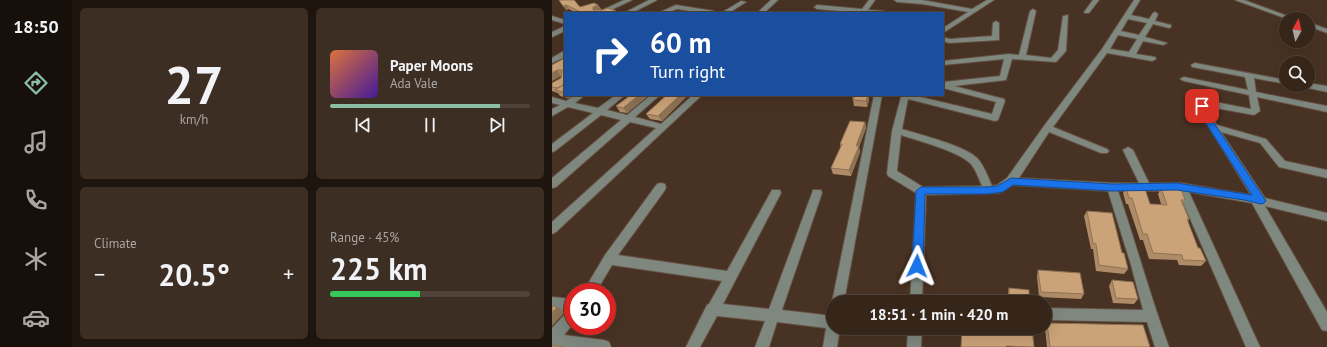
<!DOCTYPE html>
<html lang="en">
<head>
<meta charset="utf-8">
<style>
  :root { --surface:#36261a; --page:#3d2e23; --text:#f1f3f6; --muted:#aaa5a2; --line:#504339; --accent:#8abfa5 }
  body { margin:0; font-family:"PT Sans",sans-serif; background:var(--page); color:var(--text); height:100vh; display:flex; flex-direction:column; font-size:15px; white-space:nowrap }
  * { box-sizing:border-box; margin:0 }
  p { font-size:13px; color:var(--muted) }
  .icon { flex:none; width:22px; height:22px; fill:none; stroke:currentColor; stroke-width:2; stroke-linecap:round; stroke-linejoin:round }
  .map { position:relative; flex:1; overflow:hidden }
  .panel { display:flex; flex-direction:column; gap:8px; padding:8px; background:#1e150e; width:480px }
  .panel>* { flex:none }
  .hud { position:absolute; left:12px; top:12px; width:380px; height:84px; border-radius:0px; box-shadow:0 4px 16px #0002,0 0 0 1px var(--line); background:#1a4fa0; color:#fff; overflow:hidden }
  .needle { width:26px; rotate:8deg }
  .buttons { position:absolute; left:727px; top:12px; display:grid; gap:8px }
  .buttons a { display:grid; place-items:center; width:36px; height:36px; border-radius:50%; background:var(--surface); box-shadow:0 4px 16px #0002,0 0 0 1px var(--line); font-size:20px }
  .speed { position:absolute; left:12px; top:283px; display:flex; gap:8px; font-size:20px; font-weight:700; text-align:center }
  .speed>* { display:grid; place-content:center; width:52px; height:52px; border-radius:50%; background:var(--surface); box-shadow:0 4px 16px #0002,0 0 0 1px var(--line); line-height:1 }
  .speed .limit { border:6px solid #d22; background:#fff; color:#111 }
  .pin { position:absolute; display:grid; place-items:center; width:34px; height:34px; color:#fff; margin:-17px; border-radius:8px; box-shadow:0 2px 6px #0006 }
  .me { position:absolute; width:44px; margin:-22px; rotate:2deg; stroke-linejoin:round; filter:drop-shadow(0 0 3px #0008) }
  .turn { display:flex; align-items:center; gap:14px; height:84px; padding:0 20px; font-size:18px }
  .turn .icon { width:52px; height:52px; stroke-width:2.5 }
  .turn b { display:block; font-size:28px; line-height:34px }
  .big { font-size:30px; font-weight:800; line-height:1.1 }
  .panel .card { flex:1; display:flex; flex-direction:column; justify-content:center; gap:6px; min-width:0; padding:0 14px; border-radius:6px; background:var(--page) }
  .panel .dial { align-items:center; gap:0 }
  .dial b { font-size:52px; line-height:1 }
  .song { display:flex; align-items:center; gap:12px }
  .cover { width:48px; height:48px; border-radius:6px; background:linear-gradient(135deg,hsl(20 70% 55%),hsl(260 70% 35%)) }
  .played { height:4px; border-radius:2px; background:linear-gradient(90deg,var(--accent) 85%,var(--line) 85%) }
  .keys { display:flex; justify-content:space-around; direction:ltr }
  .heat { display:flex; justify-content:space-between; align-items:center; font-size:22px; direction:ltr }
  .charge { height:6px; border-radius:3px; background:linear-gradient(90deg,#34c759 45%,var(--line) 0) }
  .panel .tiles { flex:1; display:grid; gap:8px; grid-template-columns:repeat(2,1fr) }
  .trip { position:absolute; left:274px; top:295px; width:226px; height:40px; border-radius:20px; background:var(--surface); box-shadow:0 4px 16px #0002,0 0 0 1px var(--line); font-weight:800; line-height:40px; text-align:center }
  main { display:flex; flex:1; min-height:0 }
  .dock { display:flex; flex-direction:column; width:72px; justify-content:space-around; align-items:center; background:#160f0a; color:var(--muted) }
  .dock .icon { width:28px; height:28px }
  .dock .on { color:var(--accent) }
  .dock b { font-size:18px; color:var(--text) }
  .map>svg:first-child { display:block }
  .lines { fill:none; stroke-linecap:round; stroke-linejoin:round }
  .minor-casing { stroke:#644f41; stroke-width:2 }
  .minor { fill:#7e887f; fill-rule:evenodd }
  .wall { fill:#af8c67 }
  .shaded-wall { fill:#8e7254 }
  .building { fill:#cba378; stroke:#8e7254 }
  .route { fill:#1a73e8; stroke:#114b97 }
</style>
</head>
<body>
<main>
<nav class="dock">
<b>18:50</b>
<svg class="icon on" aria-label="directions" viewBox="0 0 24 24"><path d="M12 3l9 9-9 9-9-9zM9 14v-3h6M13 9l2 2-2 2"/></svg>
<svg class="icon" aria-label="music" viewBox="0 0 24 24"><path d="M9 18V5l10-2v13"/><circle cx="6" cy="18" r="3"/><circle cx="16" cy="16" r="3"/></svg>
<svg class="icon" aria-label="phone" viewBox="0 0 24 24"><path d="M5 4h4l2 5-3 2q2 4 5 5l2-3 5 2v4C11 20 4 13 5 4z"/></svg>
<svg class="icon" aria-label="climate" viewBox="0 0 24 24"><path d="M12 3v18M4 7l16 10M4 17L20 7"/></svg>
<svg class="icon" aria-label="car" viewBox="0 0 24 24"><path d="M5 17H2v-5l4-1 3-4h7l3 4 3 1v5h-3M9 17h6M6 11h13"/><circle cx="7" cy="17" r="2"/><circle cx="17" cy="17" r="2"/></svg>
</nav>
<section class="panel">
<div class="tiles">
<div class="card dial"><b>27</b><p>km/h</p></div>
<div class="card">
<div class="song"><i class="cover"></i><div><b>Paper Moons</b><p>Ada Vale</p></div></div>
<div class="played"></div>
<div class="keys"><svg class="icon" aria-label="previous" viewBox="0 0 24 24"><path d="M18 5L8 12l10 7zM5 5v14"/></svg><svg class="icon" aria-label="pause" viewBox="0 0 24 24"><path d="M8 5v14M16 5v14"/></svg><svg class="icon" aria-label="next" viewBox="0 0 24 24"><path d="M6 5l10 7-10 7zM19 5v14"/></svg></div>
</div>
<div class="card"><p>Climate</p>
<div class="heat"><a>−</a><b class="big">20.5°</b><a>+</a></div>
</div>
<div class="card"><p>Range · 45%</p><b class="big">225 km</b><div class="charge"></div></div>
</div>
</section>
<div class="map">
<svg width="775" height="347" viewBox="0 0 775 347">
  <rect width="100%" height="100%" fill="#483223"/>
  <g class="lines">
    <g class="minor-casing">
      <path id="minor" d="M72,0H80L53,13H44Z
        M97,0H105L80,13H72Z
        M219,0H226L212,13H205Z
        M317,0H323L316,10L332,11L335,13H310L265,9L262,7L265,5L310,9Z
        M342,0H370L420,9L435,0H442L391,33V28L416,12L370,4L345,2Z
        M541,0H547L537,13H533L532,12Z
        M582,0H588L579,15L597,19L601,13L603,12L606,14L603,21L619,25V27L617,28L601,24L593,37L615,43L611,45L591,41L584,54L603,57L604,59L600,61L555,53L501,127L555,149L557,151L555,153H549L497,132L467,178L560,183H587L571,150L576,147L581,150L597,183H629L699,195L645,108L647,104L658,101L699,109L697,95L632,81L628,79L632,77L696,90L693,77L640,67L639,65L643,63L734,80V84L702,78L704,92L775,106V112L705,97L708,111L702,115L658,107L653,108L665,125L714,139L733,161L775,170V178L727,167L708,143L669,132L713,198L775,213V221L713,206L775,312V331L770,330L700,203L637,192L708,347H694L626,191H566C584,243 598,296 617,347H603L595,322L493,320V308L591,310L579,265L556,191L461,185L447,193L374,195L370,302H358L364,193L336,176L335,173L340,131L349,97L347,95H360L440,114L444,102L391,88V82L448,76L452,59L391,65V61L457,54L467,55L478,11L481,9L484,11L474,55L499,58L506,50L511,16L516,15L514,51L504,62L460,59L454,80L402,86L452,99L453,101L446,120L443,121L356,99L350,129C369,135 411,145 425,158C432,165 436,177 440,186L445,185L455,178L492,126L550,49ZM576,19L595,23L587,35L569,31ZM566,35L585,39L577,52L558,49ZM349,135C367,141 406,151 419,164C424,170 427,179 430,186L371,187L345,171Z
        M683,0H692L744,19H735Z
        M189,1L194,2L177,13H169Z
        M124,5L162,11L165,13H150L125,9L115,13H106Z
        M0,16L13,20V24L0,20Z
        M444,21L447,23V40L397,43L391,41V37L398,39L440,36L441,23Z
        M756,22L775,29V33L756,26Z
        M13,26V31L0,37V32Z
        M10,52H13V57L0,63V58Z
        M756,83L775,86V92L751,87L747,85H756Z
        M23,95H33L23,103L46,108L64,95H73L55,110L75,115L99,95H108L83,117L109,124L141,95H150L4,232L0,234V222L104,128L78,122L4,187L0,188V178L69,120L49,115L3,151L0,152V144L41,113L16,107L0,116V109L8,105L0,103V97L14,101Z
        M322,95H330L292,302H281V305L280,302Z
        M109,183L113,184L114,187L113,190L66,255L175,271L220,190H228L229,193L171,304L217,309L260,193L261,190H269L270,193L230,310L281,316V328H288L285,347H271L274,328L225,322L217,347H203L213,321L165,316L148,347H134L155,305L157,304L170,281L60,265L44,292H31L53,255L105,184Z
        M0,297L21,299V324L12,335L52,340L57,342L59,347H0V328L16,311L0,309Z
        M356,328H370L369,347H355Z"/>
    </g>
    <use href="#minor" class="minor"/>
  </g>
  <path class="wall" d="M7,0L28,7L46,5L49,9L47,10L64,11L65,13H24L17,9L14,10Z
    M13,58V95H22L16,98L8,96L6,93L0,91V83L9,78V76L0,81V65Z
    M79,95H97L75,113L68,112L64,106Z
    M107,95H136L110,121L98,119L94,114L112,97H108Z
    M300,95H316L317,100L315,107L302,106Z
    M313,122L314,128L307,147L308,152L299,176L281,174L279,168L289,148L288,144Z
    M574,188L598,204H609L606,194L609,188L633,200L631,203L637,219L636,222L646,248L654,261L649,266L627,265L625,260L597,259L591,240H588L576,204H574L571,193Z
    M535,211L570,253L576,269L572,274L544,271L541,249H539L532,216Z
    M486,270L532,294L529,299L487,297L485,276Z
    M560,280L586,299L582,304L561,303L557,286Z
    M457,288L477,299L476,302H456V294Z
    M495,323L598,347H495L493,328Z"/>
  <path class="shaded-wall" d="M14,5L17,9L14,10L11,6Z
    M46,5L49,9L43,12L41,10V7Z
    M64,11L65,13H59Z
    M5,70L9,76L0,81V73Z
    M13,95H22L16,98Z
    M87,95H97L75,113L71,108Z
    M128,95H136L110,121L106,116Z
    M316,95L317,100L315,107L314,101Z
    M313,122L314,128L307,147L308,152L299,176L297,170L304,146Z
    M5,307L13,312L0,326V313Z"/>
  <path class="building" d="M7,0H22L28,7L42,3L46,5L41,7V10H50L56,8L64,11L59,13H31L14,5L11,6Z
    M13,58V84L6,88L0,87V83L9,78L10,70H5L0,73V65Z
    M11,85L13,86V91L11,92L3,90Z
    M79,95H87L71,108L64,106Z
    M115,95H128L106,116L94,114Z
    M303,95H316L314,101L301,100Z
    M298,121L313,122L304,146H307L297,170L279,168L290,144H288Z
    M574,188L593,189L598,204L615,205L609,188L629,189L633,200H629L637,219H635L646,248H648L654,261L631,260L630,255L601,253L595,234H591L580,198H577Z
    M535,211L560,213L570,253H572L576,269L547,265L544,244L541,243Z
    M486,270L528,273L532,294L489,292Z
    M560,280L581,282L586,299L564,298Z
    M457,288L477,290V299L457,298Z
    M0,306L5,307L0,313Z
    M495,323L591,325L598,347H498Z
    M410,328H480L482,347L454,346V347H409Z
    M0,345L13,347H0Z"/>
  <path class="route" d="M650,103L653,104L654,111L714,201L712,203L709,204L692,200L625,190L560,191L461,185L451,192L436,194H373L371,266L369,270L365,271L362,270L360,266L364,191L369,187H436L445,186L459,178L560,184L625,183L700,195L646,111V106Z"/>
</svg>
<div class="buttons">
<a><svg class="needle" viewBox="-14 -14 28 28"><path d="M0-13l5 13h-10z" fill="#e53935"/><path d="M0 13l5-13h-10z" fill="#aaa5a2"/></svg></a>
<a><svg class="icon" aria-label="search" viewBox="0 0 24 24"><circle cx="10" cy="10" r="6"/><path d="M15 15l6 6"/></svg></a>
</div>
<div class="speed"><div class="limit">30</div></div>
<div class="pin" style="left:650px;top:106px;background:#d93025"><svg class="icon" aria-label="arrive" viewBox="0 0 24 24"><path d="M6 21V4h12l-3 4 3 4H6"/></svg></div>
<svg class="me" style="left:365px;top:266px" viewBox="-20 -20 40 40"><path d="M0-17L14 15 0 8-14 15z" fill="#1a73e8" stroke="#fff" stroke-width="4"/></svg>
<div class="trip">18:51 · 1 min · 420 m</div>
<div class="hud">
<div class="turn"><svg class="icon" aria-label="right" viewBox="0 0 24 24"><path d="M7 20v-9h11M14 6l5 5-5 5"/></svg><div><b>60 m</b>Turn right</div></div>
</div>
</div>
</main>
</body>
</html>
